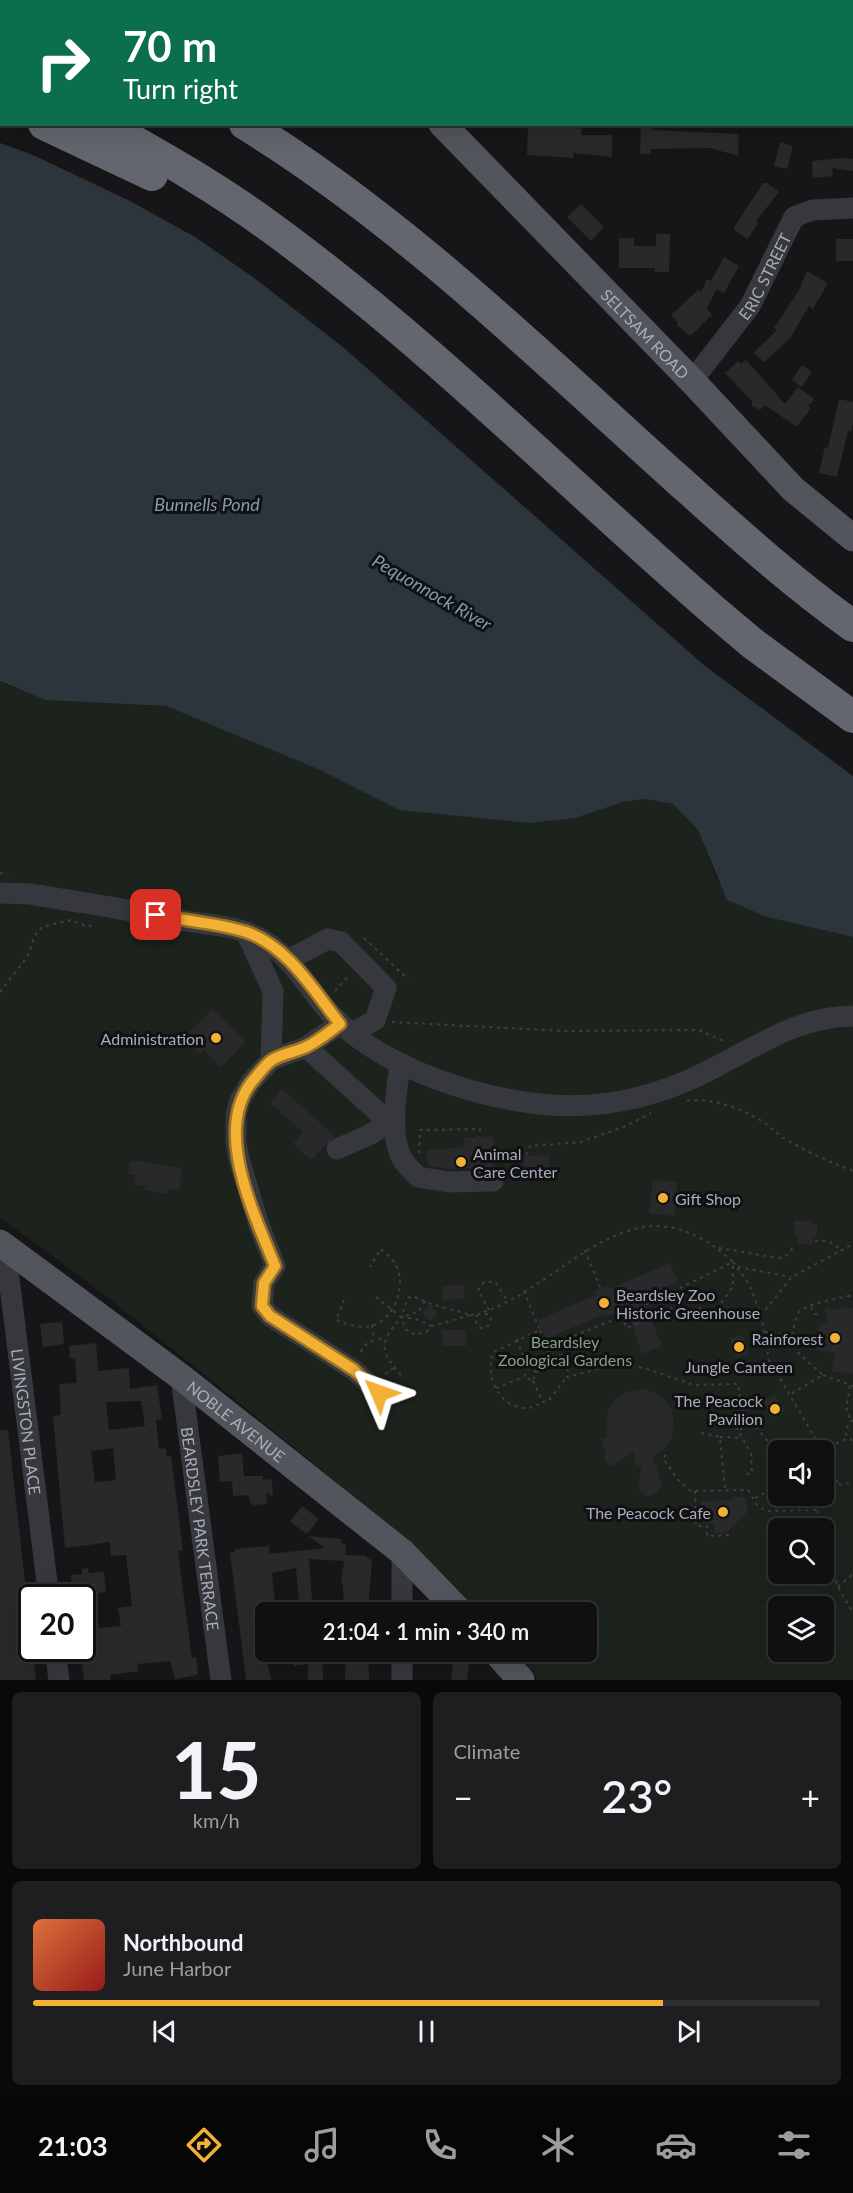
<!DOCTYPE html>
<html lang="en">
<head>
<meta charset="utf-8">
<style>
  :root { --surface:#101012; --page:#1e1e20; --text:#f1f3f6; --muted:#9c9d9f; --line:#303032; --accent:#f2b134 }
  body { margin:0; font-family:Lato,sans-serif; background:var(--page); color:var(--text); height:100vh; display:flex; flex-direction:column; font-size:22px; white-space:nowrap }
  * { box-sizing:border-box; margin:0 }
  p { font-size:20px; color:var(--muted) }
  .icon { flex:none; width:33px; height:33px; fill:none; stroke:currentColor; stroke-width:2; stroke-linecap:round; stroke-linejoin:round }
  .map { position:relative; height:1680px; overflow:hidden }
  .details { display:flex; flex-direction:column; gap:12px; padding:12px; background:#09090a; flex:1 }
  .details>* { flex:none }
  .guide { position:absolute; left:0px; top:0px; width:854px; height:126px; box-shadow:0 6px 24px #0002,0 0 0 2px var(--line); background:#0b6e4f; color:#fff; overflow:hidden }
  .tools { position:absolute; left:768px; top:1440px; display:grid; gap:12px }
  .tools a { display:grid; place-items:center; width:66px; height:66px; border-radius:9px; background:var(--surface); box-shadow:0 6px 24px #0002,0 0 0 2px var(--line); font-size:30px }
  .speed { position:absolute; left:18px; top:1584px; display:flex; gap:12px; font-size:30px; font-weight:700; text-align:center }
  .speed>* { display:grid; place-content:center; width:78px; height:78px; border-radius:50%; background:var(--surface); box-shadow:0 6px 24px #0002,0 0 0 2px var(--line); line-height:1 }
  .speed .limit { border:3px solid #111; border-radius:9px; background:#fff; color:#111 }
  .pin { position:absolute; display:grid; place-items:center; width:51px; height:51px; color:#fff; margin:-26px; border-radius:12px; box-shadow:0 3px 9px #0006 }
  .me { position:absolute; width:66px; margin:-33px; rotate:313deg; stroke-linejoin:round; filter:drop-shadow(0 0 4px #0008) }
  .turn { display:flex; align-items:center; gap:21px; height:126px; padding:0 24px; font-size:27px }
  .turn .icon { width:78px; height:78px; stroke-width:2.5 }
  .turn b { display:block; font-size:42px; line-height:51px }
  .big { font-size:45px; font-weight:600; line-height:1.1 }
  .details .widget { flex:1; display:flex; flex-direction:column; justify-content:center; gap:9px; min-width:0; padding:0 21px; border-radius:9px; background:var(--page) }
  .details .dial { align-items:center; gap:0 }
  .dial b { font-size:78px; line-height:1 }
  .song { display:flex; align-items:center; gap:18px }
  .cover { width:72px; height:72px; border-radius:9px; background:linear-gradient(135deg,hsl(20 70% 55%),hsl(0 70% 35%)) }
  .played { height:6px; border-radius:3px; background:linear-gradient(90deg,var(--accent) 80%,var(--line) 80%) }
  .keys { display:flex; justify-content:space-around; direction:ltr }
  .heat { display:flex; justify-content:space-between; align-items:center; font-size:33px; direction:ltr }
  .details .tiles { flex:1; display:grid; gap:12px; grid-template-columns:1fr 1fr }
  .widget:last-child { grid-column:span 2 }
  .trip { position:absolute; left:255px; top:1602px; width:342px; height:60px; border-radius:9px; background:var(--surface); box-shadow:0 6px 24px #0002,0 0 0 2px var(--line); font-weight:600; line-height:60px; text-align:center }
  .tab-bar { display:flex; height:96px; justify-content:space-around; align-items:center; background:#060607; color:var(--muted) }
  .tab-bar .icon { width:42px; height:42px }
  .tab-bar .on { color:var(--accent) }
  .tab-bar b { font-size:27px; color:var(--text) }
  .map>svg:first-child { display:block }
  .green { fill:#1c231d; fill-rule:evenodd }
  .water { fill:#2c353c }
  .building { fill:#29292c; fill-rule:evenodd }
  .lines { fill:none; stroke-linecap:round; stroke-linejoin:round }
  .path { stroke:#3d3f44; stroke-width:2; stroke-dasharray:3 4.5; stroke-linecap:butt }
  .minor { stroke:#37383d; stroke-width:21 }
  .major { stroke:#53555c; stroke-width:27 }
  .highway { stroke:#63666e; stroke-width:32 }
  .route-casing { stroke:#9d7322; stroke-width:15 }
  .route { stroke:#f2b134; stroke-width:10 }
  .poi-dot { fill:#f2b134; stroke:#111113; stroke-width:2 }
  .labels { text-anchor:middle; dominant-baseline:central; stroke-width:6; stroke-linejoin:round; paint-order:stroke }
  .street-label { font-size:16px; fill:#a8adb8; stroke:#111113 }
  .poi-label { font-size:16px; fill:#a8adb8; stroke:#111113; text-anchor:end }
  .park-label { font-size:16px; fill:#7fa381; stroke:#111113 }
  .water-label { font-size:18px; font-style:italic; fill:#7f9bb3; stroke:#111113 }
</style>
</head>
<body>
<div class="map">
<svg width="853" height="1680" viewBox="0 0 853 1680">
  <rect width="100%" height="100%" fill="#161618"/>
  <path class="green" d="M0,682L45,700L166,706L320,770L399,810L575,818L623,802L645,799L673,804L698,830L718,883L767,917L853,937V1680H538L515,1652H586V1612H478C404,1535 321,1469 238,1402C160,1339 82,1275 0,1218ZM778,1450H824V1496H778ZM778,1528H824V1574H778ZM778,1606H824V1652H778Z"/>
  <path class="water" d="M0,143L33,155L132,202L195,237L257,280L344,348L705,666L853,776V937L767,917L727,900L698,830L673,804L645,799L623,802L575,818L529,823L399,810L320,770L166,706L45,700L0,681Z"/>
  <path class="building" d="M528,124H582L581,135H612V157L574,153L573,158L527,155Z
    M641,124H651V130L739,134L738,156L710,148L651,149V154H640Z
    M780,142L793,146L787,169L774,166Z
    M843,158L853,159V171L832,168L833,176L813,178L812,161Z
    M763,183H767L779,192L756,221L759,223L747,239L733,229Z
    M581,204L604,227L591,241L567,217Z
    M656,234H670L669,272H655V268H619V238H634V246H656Z
    M836,239H853V261H836Z
    M724,257L739,266L724,293L717,289L707,308L712,315L690,336L677,325L678,323L671,315L698,290L701,292L707,279L711,281Z
    M807,271L828,283L813,309L809,306L791,337L765,362L753,353L777,330L774,328L799,290Z
    M746,360L785,404L798,387L814,399L808,406L811,408L797,427L765,405L760,410L752,406V401L725,373L738,361L741,364Z
    M802,365L812,372L802,387L792,380Z
    M839,399L853,402V423L851,432L848,431L837,477L819,473L825,447L828,448Z
    M212,1009L246,1041L221,1067L203,1050L200,1054L189,1044L192,1040L187,1035Z
    M282,1089L335,1136L311,1160L293,1144L303,1132L270,1103Z
    M493,1137V1168L450,1169L428,1166L427,1150L465,1147L464,1138Z
    M549,1155L551,1172L524,1173L523,1156Z
    M137,1161L182,1168L179,1191L167,1189V1194L144,1190L145,1186L134,1184L135,1175L128,1174L130,1162Z
    M653,1180L677,1182L674,1216L649,1213Z
    M794,1221H813V1224H817V1236H813V1244H798V1236H794Z
    M670,1263L678,1282L652,1293L655,1300L645,1305L662,1346L642,1354L627,1308L606,1317L604,1314L546,1339L538,1320L596,1295L594,1291L608,1285L610,1289Z
    M464,1285L465,1299L442,1300V1286Z
    M430,1305L438,1313L430,1321L422,1313Z
    M841,1307L853,1308V1374L832,1371L835,1353L816,1350L820,1323L827,1324L825,1308L840,1310Z
    M62,1322L64,1344L43,1347L40,1324Z
    M442,1330H466V1346H442Z
    M743,1335L748,1354L735,1357L730,1338Z
    M96,1343L98,1371L129,1368L130,1389L157,1385L162,1419L156,1420L159,1449L166,1448L167,1457L171,1456L183,1550L178,1551L183,1591L192,1658L196,1657L198,1674L193,1676L175,1679L170,1661L137,1664L138,1671L110,1675V1680H84L80,1648H82V1595L73,1596L71,1575L82,1574V1569L88,1568L89,1573L104,1572L106,1592L93,1594L99,1628L121,1626L118,1608L132,1606L126,1555L111,1556L110,1542L65,1548L53,1416L61,1415L59,1384L77,1383L75,1358H70L69,1346ZM141,1401L145,1426L109,1430L106,1402ZM113,1448L116,1480L95,1482L91,1451Z
    M641,1389L654,1392L665,1400L672,1411L674,1425L672,1437L664,1449L653,1456L662,1486L657,1493L649,1496L643,1494L638,1487L642,1465L636,1466L634,1451L610,1467L603,1456L606,1454L601,1439L607,1437L606,1423L609,1409L616,1399L627,1392Z
    M774,1395L785,1411L773,1418L763,1402Z
    M0,1430H8L36,1680H0Z
    M242,1453L244,1476H263V1480L272,1479L273,1497L266,1492L267,1504L254,1505L250,1503L249,1495L233,1496L232,1481L220,1482L218,1456Z
    M734,1496L747,1499V1512L726,1533L714,1534V1523H702L701,1501L731,1500Z
    M302,1506L319,1519L307,1534L290,1522Z
    M309,1536L341,1539V1543L346,1544L345,1555L365,1556L372,1561L368,1612H344L343,1584H341L344,1561L309,1559L313,1612H278L277,1605L299,1602L296,1568L272,1573L276,1612H266V1652L271,1680H246L230,1552H235V1549L269,1546V1554L325,1548Z
    M292,1652H322L323,1680H308V1664L294,1666Z
    M346,1652H368L369,1680H345Z
    M453,1661L469,1663L467,1680H451Z"/>
  <g class="lines">
    <path class="path" d="M0,873L8,875
      M364,938L408,979
      M335,991L349,975
      M0,992L28,956L34,937L42,927L71,920L89,927L94,922
      M392,1022L566,1031L699,1030L726,1042
      M687,1101C710,1097 744,1109 763,1122C771,1127 777,1134 785,1139C807,1152 830,1162 853,1171
      M419,1153L420,1130L480,1129V1137
      M526,1155L530,1146L581,1142L626,1126L651,1113
      M815,1241H829L840,1249
      M719,1248L779,1258L787,1255L795,1245
      M585,1250L600,1287
      M733,1262L749,1284L761,1315L792,1277L853,1244
      M738,1267L791,1277
      M524,1291L540,1330L493,1352C485,1374 497,1406 524,1408C531,1409 537,1405 543,1402
      M376,1297L401,1317L406,1330L416,1335L427,1331L432,1326L471,1315L431,1304L413,1296L408,1298L401,1317
      M344,1300L336,1320C349,1325 363,1330 377,1324C397,1314 407,1281 394,1262C390,1257 385,1253 381,1249L370,1267
      M811,1307L815,1314L822,1315
      M489,1310L478,1290L484,1282H495L507,1300
      M484,1312C572,1281 633,1170 733,1262L621,1317L627,1328L674,1307L690,1310L700,1308L714,1314L733,1286V1262
      M471,1315L478,1314L475,1320L480,1328L488,1326L491,1319L488,1314H478
      M761,1315L769,1360L822,1450
      M406,1316L419,1311L425,1301
      M372,1325L374,1340
      M540,1330L551,1357L565,1354L569,1357L567,1377L617,1364L644,1368L694,1385L738,1384L742,1409L778,1454
      M765,1332L792,1335L799,1354L823,1375L791,1394
      M792,1335C794,1328 795,1318 799,1312C807,1303 841,1298 853,1295
      M517,1339L528,1369L524,1377L533,1381L536,1372L528,1369
      M546,1347L621,1317
      M361,1352C364,1342 375,1339 385,1338
      M536,1372L542,1369L550,1358
      M385,1374L394,1368
      M401,1375C379,1350 379,1344 401,1317L416,1319L432,1326
      M823,1375L853,1386
      M533,1381L543,1402L548,1401L567,1377
      M850,1386L846,1408L851,1421
      M496,1388L524,1377
      M853,1420L848,1425L846,1434L853,1442
      M736,1427L751,1453L752,1473L746,1474
      M740,1430L751,1422
      M701,1433L720,1437L725,1490
      M720,1437L743,1438
      M822,1449L849,1438
      M824,1453L839,1485
      M666,1455L663,1458L678,1480L691,1491L748,1490L757,1505L766,1511L816,1510
      M824,1482L839,1485L853,1482
      M695,1491L696,1526H707V1536L731,1535
      M807,1496L816,1510
      M755,1498L778,1485
      M819,1528C813,1506 823,1498 839,1485
      M824,1545L838,1587L853,1613
      M838,1587L853,1574"/>
    <g class="minor">
      <path d="M746,2V0"/>
      <path d="M852,97H853"/>
      <path id="s1" d="M692,381L750,306L794,217L812,210L853,208"/>
      <path d="M0,893L30,894C82,902 134,911 186,921C211,925 239,926 261,939C297,959 311,997 341,1024C392,1071 481,1099 549,1105C606,1109 656,1097 706,1072C754,1048 798,1016 853,1016"/>
      <path d="M246,932L273,991L271,1060"/>
      <path d="M288,960L328,939L341,942L386,988L375,1020L353,1033"/>
      <path d="M340,1024L306,1047L271,1060L251,1082L240,1100L236,1115V1142L239,1159L259,1225L275,1266L264,1283L262,1306L270,1316L354,1370L379,1393"/>
      <path d="M306,1047L380,1114L395,1119"/>
      <path d="M400,1063C397,1094 388,1130 402,1159C406,1165 413,1172 418,1177L449,1182L493,1181"/>
      <path d="M337,1149L369,1135L395,1119"/>
      <path id="s2" d="M5,1246L49,1598"/>
      <path id="s3" d="M181,1377L221,1680"/>
      <path d="M402,1612V1552"/>
      <path d="M55,1648L59,1680"/>
      <path d="M402,1680V1652"/>
    </g>
    <g class="major">
      <path d="M211,0L214,2"/>
      <path id="s4" d="M442,124L692,381L793,489L853,538"/>
      <path id="s5" d="M0,1243L181,1377L402,1552L460,1612"/>
      <path d="M496,1652L521,1680"/>
    </g>
    <path class="highway" d="M0,1L2,2
      M0,77L2,78
      M0,109L2,110
      M44,124L152,175
      M103,124C163,157 222,191 277,232C432,346 568,484 713,610L752,643L853,717
      M245,124C404,222 538,354 676,478C733,529 790,581 853,626"/>
  </g>
  <g class="lines">
    <g class="route-casing">
      <path id="route" d="M156,915C185,921 218,923 246,932C288,946 314,991 340,1024C329,1032 318,1041 306,1047C295,1052 282,1054 272,1060C266,1064 261,1071 256,1077C210,1126 254,1213 275,1266L264,1283L262,1306L270,1316L354,1370L379,1393"/>
    </g>
    <use href="#route" class="route"/>
  </g>
  <g class="poi-dot">
    <circle cx="216" cy="1038" r="6"/>
    <circle cx="461" cy="1162" r="6"/>
    <circle cx="663" cy="1198" r="6"/>
    <circle cx="604" cy="1303" r="6"/>
    <circle cx="835" cy="1338" r="6"/>
    <circle cx="739" cy="1347" r="6"/>
    <circle cx="775" cy="1409" r="6"/>
    <circle cx="723" cy="1512" r="6"/>
  </g>
  <g class="labels">
    <g class="street-label">
      <text stroke="none"><textPath href="#s1" startOffset="128">ERIC STREET</textPath></text>
      <text stroke="none"><textPath href="#s4" startOffset="292">SELTSAM ROAD</textPath></text>
      <text stroke="none"><textPath href="#s5" startOffset="296">NOBLE AVENUE</textPath></text>
      <text stroke="none"><textPath href="#s2" startOffset="177">LIVINGSTON PLACE</textPath></text>
      <text stroke="none"><textPath href="#s3" startOffset="153">BEARDSLEY PARK TERRACE</textPath></text>
    </g>
    <g class="poi-label">
      <text x="204" y="1038">Administration</text>
      <text x="473" y="1153" text-anchor="start">Animal<tspan x="473" dy="18">Care Center</tspan></text>
      <text x="675" y="1198" text-anchor="start">Gift Shop</text>
      <text x="616" y="1294" text-anchor="start">Beardsley Zoo<tspan x="616" dy="18">Historic Greenhouse</tspan></text>
      <text x="823" y="1338">Rainforest</text>
      <text x="739" y="1366" text-anchor="middle">Jungle Canteen</text>
      <text x="763" y="1400">The Peacock<tspan x="763" dy="18">Pavilion</tspan></text>
      <text x="711" y="1512">The Peacock Cafe</text>
    </g>
    <g class="park-label">
      <text x="565" y="1341">Beardsley<tspan x="565" dy="18">Zoological Gardens</tspan></text>
    </g>
    <g class="water-label">
      <text x="207" y="504">Bunnells Pond</text>
      <text transform="translate(432 592) rotate(30)">Pequonnock River</text>
    </g>
  </g>
</svg>
<div class="tools">
<a><svg class="icon" aria-label="sound" viewBox="0 0 24 24"><path d="M4 9h4l5-4v14l-5-4H4zM17 9q2 3 0 6"/></svg></a>
<a><svg class="icon" aria-label="search" viewBox="0 0 24 24"><circle cx="10" cy="10" r="6"/><path d="M15 15l6 6"/></svg></a>
<a><svg class="icon" aria-label="layers" viewBox="0 0 24 24"><path d="M12 4l9 5-9 5-9-5zM3 14l9 5 9-5"/></svg></a>
</div>
<div class="speed"><div class="limit">20</div></div>
<div class="pin" style="left:156px;top:915px;background:#d93025"><svg class="icon" aria-label="arrive" viewBox="0 0 24 24"><path d="M6 21V4h12l-3 4 3 4H6"/></svg></div>
<svg class="me" style="left:379px;top:1393px" viewBox="-20 -20 40 40"><path d="M0-17L14 15 0 8-14 15z" fill="#f2b134" stroke="#fff" stroke-width="4"/></svg>
<div class="trip">21:04 · 1 min · 340 m</div>
<div class="guide">
<div class="turn"><svg class="icon" aria-label="right" viewBox="0 0 24 24"><path d="M7 20v-9h11M14 6l5 5-5 5"/></svg><div><b>70 m</b>Turn right</div></div>
</div>
</div>
<section class="details">
<div class="tiles">
<div class="widget dial"><b>15</b><p>km/h</p></div>
<div class="widget"><p>Climate</p>
<div class="heat"><a>−</a><b class="big">23°</b><a>+</a></div>
</div>
<div class="widget">
<div class="song"><i class="cover"></i><div><b>Northbound</b><p>June Harbor</p></div></div>
<div class="played"></div>
<div class="keys"><svg class="icon" aria-label="previous" viewBox="0 0 24 24"><path d="M18 5L8 12l10 7zM5 5v14"/></svg><svg class="icon" aria-label="pause" viewBox="0 0 24 24"><path d="M8 5v14M16 5v14"/></svg><svg class="icon" aria-label="next" viewBox="0 0 24 24"><path d="M6 5l10 7-10 7zM19 5v14"/></svg></div>
</div>
</div>
</section>
<nav class="tab-bar">
<b>21:03</b>
<svg class="icon on" aria-label="directions" viewBox="0 0 24 24"><path d="M12 3l9 9-9 9-9-9zM9 14v-3h6M13 9l2 2-2 2"/></svg>
<svg class="icon" aria-label="music" viewBox="0 0 24 24"><path d="M9 18V5l10-2v13"/><circle cx="6" cy="18" r="3"/><circle cx="16" cy="16" r="3"/></svg>
<svg class="icon" aria-label="phone" viewBox="0 0 24 24"><path d="M5 4h4l2 5-3 2q2 4 5 5l2-3 5 2v4C11 20 4 13 5 4z"/></svg>
<svg class="icon" aria-label="climate" viewBox="0 0 24 24"><path d="M12 3v18M4 7l16 10M4 17L20 7"/></svg>
<svg class="icon" aria-label="car" viewBox="0 0 24 24"><path d="M5 17H2v-5l4-1 3-4h7l3 4 3 1v5h-3M9 17h6M6 11h13"/><circle cx="7" cy="17" r="2"/><circle cx="17" cy="17" r="2"/></svg>
<svg class="icon" aria-label="filters" viewBox="0 0 24 24"><path d="M4 7h16M4 17h16"/><circle cx="9" cy="7" r="2"/><circle cx="15" cy="17" r="2"/></svg>
</nav>
</body>
</html>
